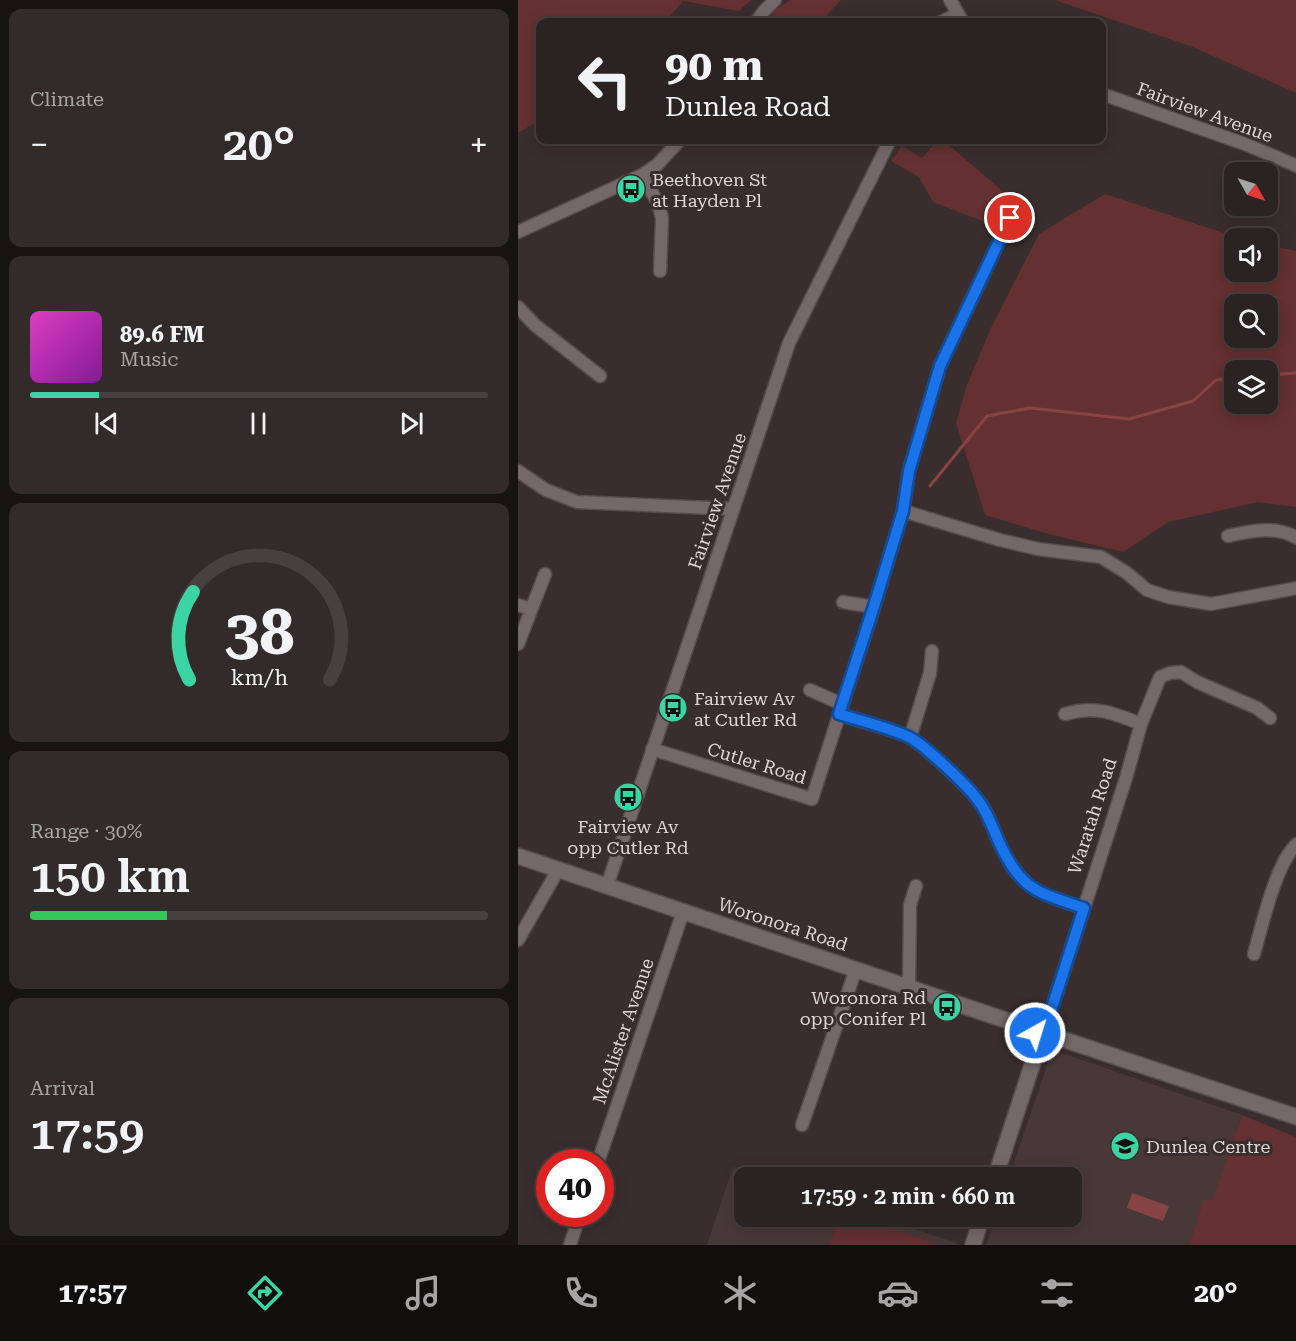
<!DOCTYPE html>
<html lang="en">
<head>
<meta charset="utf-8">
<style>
  :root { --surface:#2b2222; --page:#332a2a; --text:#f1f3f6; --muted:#a6a4a5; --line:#473f40; --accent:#3cd4a4 }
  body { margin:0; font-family:"Roboto Serif",serif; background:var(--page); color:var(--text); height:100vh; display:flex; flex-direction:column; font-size:22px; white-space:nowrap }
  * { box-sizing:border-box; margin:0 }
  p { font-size:20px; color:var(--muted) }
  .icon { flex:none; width:33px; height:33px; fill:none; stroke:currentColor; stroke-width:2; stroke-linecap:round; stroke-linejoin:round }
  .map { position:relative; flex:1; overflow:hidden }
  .sheet { display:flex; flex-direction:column; gap:9px; padding:9px; background:#181313; width:518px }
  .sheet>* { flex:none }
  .hud { position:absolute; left:18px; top:18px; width:570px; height:126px; border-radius:12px; box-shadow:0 3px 15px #0003,0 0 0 2px var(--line); background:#2b2222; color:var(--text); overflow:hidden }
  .needle { width:39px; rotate:129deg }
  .fabs { position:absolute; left:706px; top:162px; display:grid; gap:12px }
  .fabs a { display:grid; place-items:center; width:54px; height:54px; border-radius:12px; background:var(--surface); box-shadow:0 3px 15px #0003,0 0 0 2px var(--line); font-size:30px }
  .speed { position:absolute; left:18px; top:1149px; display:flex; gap:12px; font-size:30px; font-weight:700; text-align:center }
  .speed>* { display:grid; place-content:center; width:78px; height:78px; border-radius:50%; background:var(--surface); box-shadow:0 3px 15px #0003,0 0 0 2px var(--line); line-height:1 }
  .speed .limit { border:9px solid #d22; background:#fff; color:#111 }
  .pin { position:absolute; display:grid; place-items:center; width:51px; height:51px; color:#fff; margin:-26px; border:3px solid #fff; border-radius:50%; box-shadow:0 2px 6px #0007 }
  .me { position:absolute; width:66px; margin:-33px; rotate:39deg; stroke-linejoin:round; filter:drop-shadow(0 0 4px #0008) }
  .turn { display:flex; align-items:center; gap:21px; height:126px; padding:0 30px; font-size:27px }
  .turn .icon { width:78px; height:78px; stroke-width:2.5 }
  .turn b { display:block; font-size:42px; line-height:51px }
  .big { font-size:45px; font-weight:600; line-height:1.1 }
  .sheet .widget { flex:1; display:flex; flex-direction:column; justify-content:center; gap:9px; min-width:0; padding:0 21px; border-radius:12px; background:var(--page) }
  .sheet .dial { align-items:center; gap:0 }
  .dial svg { height:156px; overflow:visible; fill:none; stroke:var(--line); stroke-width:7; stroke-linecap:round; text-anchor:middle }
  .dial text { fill:var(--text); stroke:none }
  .song { display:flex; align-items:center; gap:18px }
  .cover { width:72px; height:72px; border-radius:9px; background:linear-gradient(135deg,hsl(310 70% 55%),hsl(290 70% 35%)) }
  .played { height:6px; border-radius:3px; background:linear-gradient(90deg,var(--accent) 15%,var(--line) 15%) }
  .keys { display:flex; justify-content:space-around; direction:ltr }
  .heat { display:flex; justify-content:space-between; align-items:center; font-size:33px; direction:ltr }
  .charge { height:9px; border-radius:4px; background:linear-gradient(90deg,#34c759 30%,var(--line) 0) }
  .trip { position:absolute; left:216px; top:1167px; width:348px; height:60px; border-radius:12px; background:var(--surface); box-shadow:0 3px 15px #0003,0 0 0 2px var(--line); font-weight:600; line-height:60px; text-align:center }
  .menu { display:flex; height:96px; justify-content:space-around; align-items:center; background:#110e0e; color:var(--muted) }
  .menu .icon { width:42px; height:42px }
  .menu .active { color:var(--accent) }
  .menu b { font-size:27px; color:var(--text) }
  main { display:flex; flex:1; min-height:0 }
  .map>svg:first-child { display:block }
  .built { fill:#493838 }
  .green { fill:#653031; fill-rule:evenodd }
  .water { fill:#884445 }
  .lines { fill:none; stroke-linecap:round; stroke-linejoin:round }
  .stream { stroke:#884445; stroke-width:3 }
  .minor-casing { stroke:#554c4c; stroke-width:15 }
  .tertiary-casing { stroke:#554c4c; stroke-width:18 }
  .minor { stroke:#756868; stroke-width:12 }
  .tertiary { stroke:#756868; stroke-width:15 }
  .route-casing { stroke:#114b97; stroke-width:15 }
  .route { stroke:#1a73e8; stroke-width:10 }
  .labels { text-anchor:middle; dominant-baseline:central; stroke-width:6; stroke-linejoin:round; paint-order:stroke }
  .street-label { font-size:18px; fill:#ded7d7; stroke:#392e2d }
  .poi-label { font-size:18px; fill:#ded7d7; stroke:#392e2d; text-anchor:start }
</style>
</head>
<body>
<main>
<section class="sheet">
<div class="widget"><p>Climate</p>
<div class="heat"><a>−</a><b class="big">20°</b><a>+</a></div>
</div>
<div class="widget">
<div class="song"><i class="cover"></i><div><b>89.6 FM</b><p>Music</p></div></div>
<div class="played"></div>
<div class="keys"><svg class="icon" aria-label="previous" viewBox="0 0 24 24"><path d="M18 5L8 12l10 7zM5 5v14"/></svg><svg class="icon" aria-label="pause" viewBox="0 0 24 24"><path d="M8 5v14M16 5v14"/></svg><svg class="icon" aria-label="next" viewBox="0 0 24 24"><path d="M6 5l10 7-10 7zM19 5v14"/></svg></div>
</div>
<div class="widget dial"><svg viewBox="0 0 100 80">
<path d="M14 69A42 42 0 1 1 86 69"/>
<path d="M14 69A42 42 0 0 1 16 24" stroke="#3cd4a4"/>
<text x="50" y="56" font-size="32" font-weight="700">38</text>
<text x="50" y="72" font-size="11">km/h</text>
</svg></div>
<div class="widget"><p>Range · 30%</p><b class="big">150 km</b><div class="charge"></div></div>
<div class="widget"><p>Arrival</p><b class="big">17:59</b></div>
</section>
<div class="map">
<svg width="779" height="1245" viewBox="0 0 779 1245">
  <rect width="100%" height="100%" fill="#392e2d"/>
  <path class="built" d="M541,1052L724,1115L694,1202L686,1200L671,1245H468L478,1217L554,1216V1178L491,1177L532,1057L535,1053Z
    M215,1167L246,1177L226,1178V1216L359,1217L439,1243L438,1245H189Z"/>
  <path class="green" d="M0,0H233L221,11L165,1L147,22H22V120L0,133Z
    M272,0H323L309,15L316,22H249L257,10Z
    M537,0H778V93L675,47Z
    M420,140H425L495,200L472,224L415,202L401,177L373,161L384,146L404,158Z
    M587,194L721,238H717V272H750V245L778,251V507L740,502L650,522L605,552L531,534L467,515L438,423L449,385L473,328L521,234ZM750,304V338H717V304ZM750,370V404H717V370Z
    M724,1115L778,1137V1245H671L686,1199L694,1201Z
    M328,1217L343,1218L420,1245H312L319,1224Z"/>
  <path class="water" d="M614,1193L651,1206L645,1221L609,1208Z"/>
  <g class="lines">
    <path class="stream" d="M750,375L779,373
      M412,486L469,416L512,408L611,419L675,401L698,380L717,378"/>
    <g class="minor-casing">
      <path id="minor" d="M432,0L445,22
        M238,22L246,11L257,0
        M423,22L440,14
        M584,94L727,144L779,166
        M124,175L140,203L144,218L142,271
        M0,232L124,175L139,165L162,140
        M0,307L17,325L82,376
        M0,471L28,490L59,502L215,509
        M385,511L482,540L520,549L583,557L609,573L629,590L650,597L693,604L779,588
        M710,536C732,531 758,525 779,538
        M325,602L356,607
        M0,605L12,609
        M0,644L27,574
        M292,690L324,704
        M321,714C343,722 369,727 391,737C405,744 449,786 459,799C469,810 474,826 480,840C502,889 517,892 565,908
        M547,714C576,705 596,713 623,724
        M392,738L412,673L414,651
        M134,749L294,799L356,607L385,511L391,471L422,366L492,218
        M89,886L271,343L372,140
        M0,940L40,870
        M736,954C744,926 758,862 779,844
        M391,987L392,905L398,886
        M529,1023L608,778L623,724L642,677L652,673L663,672L679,682L739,708L752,718
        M284,1125L338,969
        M80,1162L165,912
        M52,1245L62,1214"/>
    </g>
    <g class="tertiary-casing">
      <path id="tertiary" d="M0,856L517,1030
        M517 1032a9 9 0 1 1 18 0a9 9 0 1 1-18 0Z
        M535,1036L779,1117
        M477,1178L522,1041
        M455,1245L464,1216"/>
    </g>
    <use href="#minor" class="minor"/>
    <use href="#tertiary" class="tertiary"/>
  </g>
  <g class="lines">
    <g class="route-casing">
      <path id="route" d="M492,218L422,366L391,471L385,511L356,606L321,714C343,721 369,727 391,737C405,744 449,785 459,799C469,811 474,826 480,840C502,889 517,892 566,908L529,1023L520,1025L517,1033"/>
    </g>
    <use href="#route" class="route"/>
  </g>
  <defs>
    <g id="bus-disc" transform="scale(1.5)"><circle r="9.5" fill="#3cd4a4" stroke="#392e2d"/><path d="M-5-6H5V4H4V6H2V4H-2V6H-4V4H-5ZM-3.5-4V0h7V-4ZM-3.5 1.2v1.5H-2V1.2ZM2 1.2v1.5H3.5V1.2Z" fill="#111"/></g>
    <g id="school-disc" transform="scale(1.5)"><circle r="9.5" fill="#3cd4a4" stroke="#392e2d"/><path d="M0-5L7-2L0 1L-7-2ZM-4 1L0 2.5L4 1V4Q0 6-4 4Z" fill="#111"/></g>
  </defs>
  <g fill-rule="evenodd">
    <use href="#bus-disc" x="113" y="189"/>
    <use href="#bus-disc" x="155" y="708"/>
    <use href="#bus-disc" x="110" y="797"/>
    <use href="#bus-disc" x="429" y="1007"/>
    <use href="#school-disc" x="607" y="1146"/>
  </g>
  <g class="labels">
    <g class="street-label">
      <text transform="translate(687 112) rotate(20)">Fairview Avenue</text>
      <text transform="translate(199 501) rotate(-71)">Fairview Avenue</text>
      <text transform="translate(239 763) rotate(17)">Cutler Road</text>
      <text transform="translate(574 816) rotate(-72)">Waratah Road</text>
      <text transform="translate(265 924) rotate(18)">Woronora Road</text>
      <text transform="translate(105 1031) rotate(-71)">McAlister Avenue</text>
    </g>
    <g class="poi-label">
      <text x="134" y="179">Beethoven St<tspan x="134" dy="21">at Hayden Pl</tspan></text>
      <text x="176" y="698">Fairview Av<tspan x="176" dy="21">at Cutler Rd</tspan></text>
      <text x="110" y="826" text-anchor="middle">Fairview Av<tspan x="110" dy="21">opp Cutler Rd</tspan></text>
      <text x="408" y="997" text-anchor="end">Woronora Rd<tspan x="408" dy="21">opp Conifer Pl</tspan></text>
      <text x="628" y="1146">Dunlea Centre</text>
    </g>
  </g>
</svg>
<div class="fabs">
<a><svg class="needle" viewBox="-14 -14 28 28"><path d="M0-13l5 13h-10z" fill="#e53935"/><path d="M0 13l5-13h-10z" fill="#a6a4a5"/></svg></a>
<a><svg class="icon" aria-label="sound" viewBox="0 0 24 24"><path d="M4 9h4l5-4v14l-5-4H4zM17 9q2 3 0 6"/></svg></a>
<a><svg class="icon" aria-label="search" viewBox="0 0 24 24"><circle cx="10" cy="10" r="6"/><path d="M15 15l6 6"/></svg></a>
<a><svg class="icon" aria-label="layers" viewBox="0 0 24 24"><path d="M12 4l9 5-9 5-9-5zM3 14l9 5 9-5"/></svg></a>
</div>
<div class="speed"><div class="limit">40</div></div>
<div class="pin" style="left:492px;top:218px;background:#d93025"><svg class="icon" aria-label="arrive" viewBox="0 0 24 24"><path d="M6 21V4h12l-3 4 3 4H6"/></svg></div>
<svg class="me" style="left:517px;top:1033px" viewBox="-20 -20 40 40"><circle r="17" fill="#1a73e8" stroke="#fff" stroke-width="3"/><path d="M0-11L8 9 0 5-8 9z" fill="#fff"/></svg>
<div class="trip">17:59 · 2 min · 660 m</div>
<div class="hud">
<div class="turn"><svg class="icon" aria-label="left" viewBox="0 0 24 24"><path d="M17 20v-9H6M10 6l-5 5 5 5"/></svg><div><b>90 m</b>Dunlea Road</div></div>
</div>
</div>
</main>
<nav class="menu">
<b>17:57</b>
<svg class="icon active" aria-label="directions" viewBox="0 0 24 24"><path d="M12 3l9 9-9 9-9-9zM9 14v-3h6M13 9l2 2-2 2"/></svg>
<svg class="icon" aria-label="music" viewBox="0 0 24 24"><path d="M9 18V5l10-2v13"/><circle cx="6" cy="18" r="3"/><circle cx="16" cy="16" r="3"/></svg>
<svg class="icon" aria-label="phone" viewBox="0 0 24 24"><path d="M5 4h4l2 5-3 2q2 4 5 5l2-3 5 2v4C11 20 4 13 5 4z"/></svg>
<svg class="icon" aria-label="climate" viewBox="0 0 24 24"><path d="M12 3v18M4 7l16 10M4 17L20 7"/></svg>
<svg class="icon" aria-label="car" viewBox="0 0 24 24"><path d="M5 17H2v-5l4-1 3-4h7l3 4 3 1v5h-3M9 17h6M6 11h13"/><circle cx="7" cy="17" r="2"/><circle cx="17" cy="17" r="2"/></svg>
<svg class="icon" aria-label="filters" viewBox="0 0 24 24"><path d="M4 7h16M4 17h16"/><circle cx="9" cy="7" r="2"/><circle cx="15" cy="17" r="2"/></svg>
<b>20°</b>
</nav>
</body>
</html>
